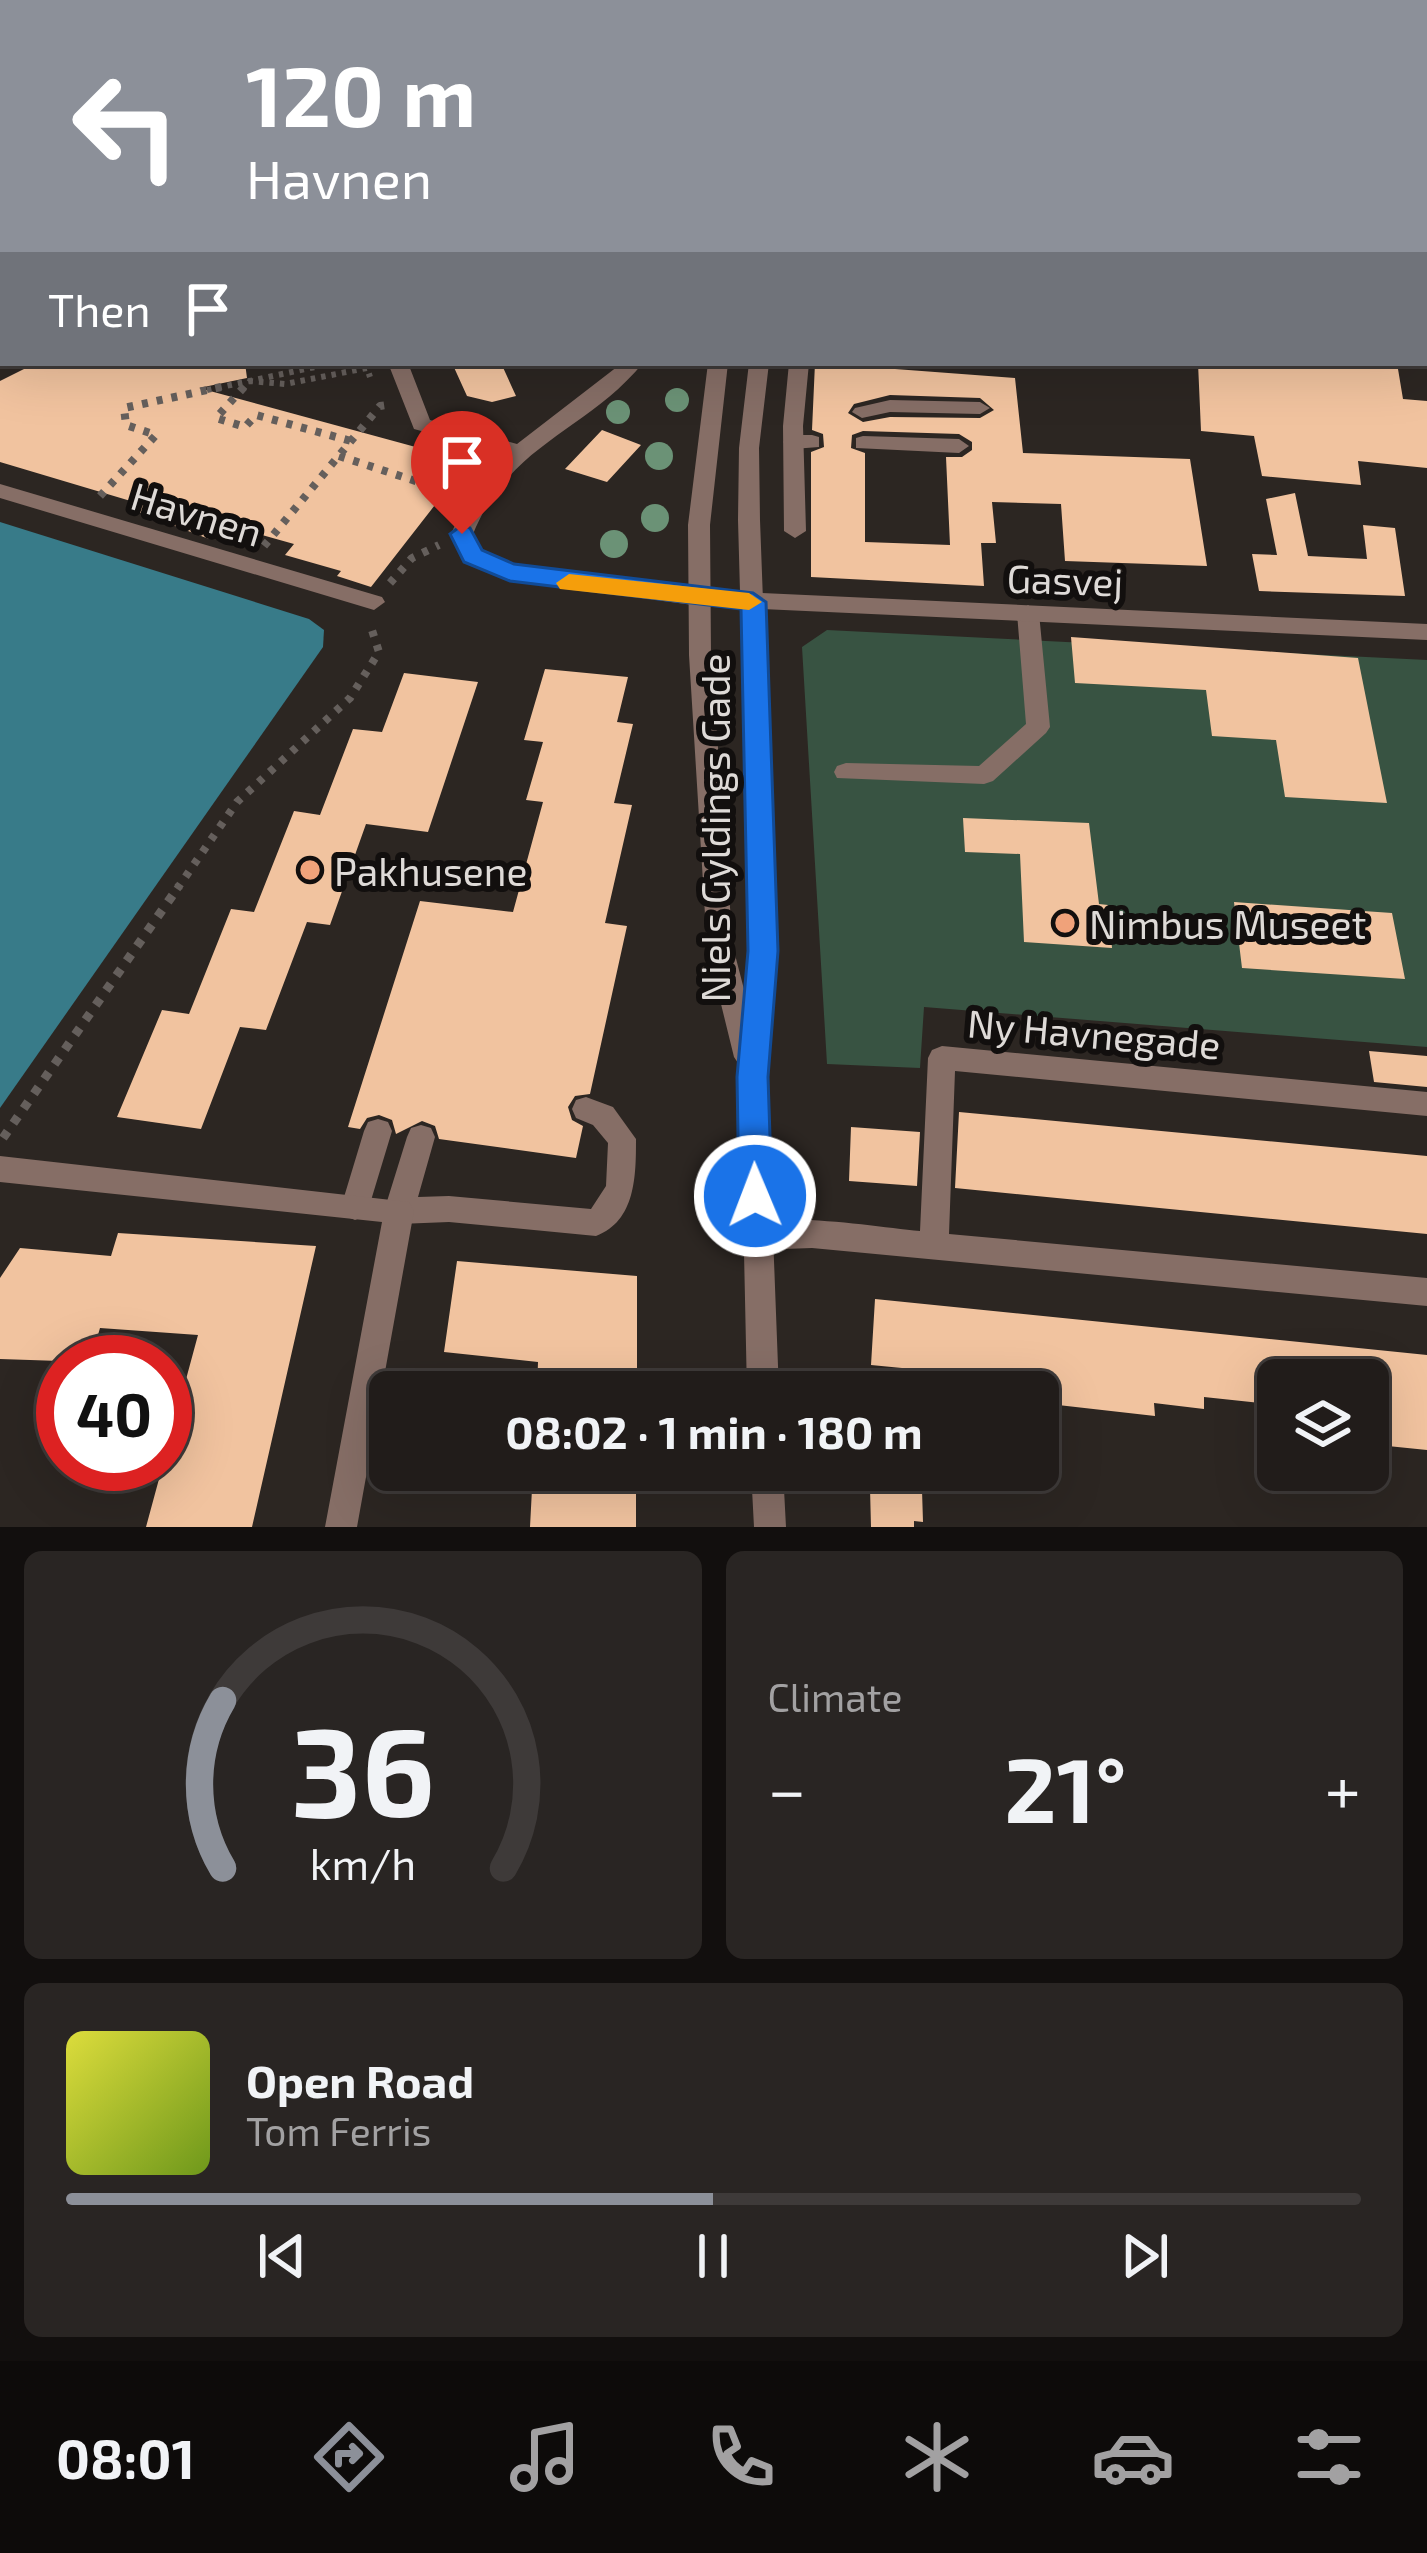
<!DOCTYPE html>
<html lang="en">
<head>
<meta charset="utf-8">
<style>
  :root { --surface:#211c1a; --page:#292523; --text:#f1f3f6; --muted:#a2a1a2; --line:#3e3a39; --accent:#8c9099 }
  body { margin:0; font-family:"Exo 2",sans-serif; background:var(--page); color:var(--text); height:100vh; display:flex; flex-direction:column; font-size:45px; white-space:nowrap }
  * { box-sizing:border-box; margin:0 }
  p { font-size:39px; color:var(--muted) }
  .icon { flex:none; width:66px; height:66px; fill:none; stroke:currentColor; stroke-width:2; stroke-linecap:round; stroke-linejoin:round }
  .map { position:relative; height:1527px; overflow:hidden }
  .sheet { display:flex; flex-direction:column; gap:24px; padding:24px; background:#120f0e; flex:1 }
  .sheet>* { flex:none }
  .hud { position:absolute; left:0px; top:0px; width:1428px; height:366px; box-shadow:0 12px 48px #0002,0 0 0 3px var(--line); background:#8c9099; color:#fff; overflow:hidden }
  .fabs { position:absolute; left:1257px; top:1359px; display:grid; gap:24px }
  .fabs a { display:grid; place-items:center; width:132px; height:132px; border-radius:18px; background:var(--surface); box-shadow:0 12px 48px #0002,0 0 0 3px var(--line); font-size:60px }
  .speed { position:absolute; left:36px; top:1335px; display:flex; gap:24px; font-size:60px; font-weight:700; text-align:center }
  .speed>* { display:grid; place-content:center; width:156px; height:156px; border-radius:50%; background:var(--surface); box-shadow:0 12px 48px #0002,0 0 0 3px var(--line); line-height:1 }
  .speed .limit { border:18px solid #d22; background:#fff; color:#111 }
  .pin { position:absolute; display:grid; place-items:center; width:102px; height:102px; color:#fff; margin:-123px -51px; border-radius:50% 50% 50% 0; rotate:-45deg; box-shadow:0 0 12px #0007 }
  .pin .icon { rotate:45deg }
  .me { position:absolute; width:132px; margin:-66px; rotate:359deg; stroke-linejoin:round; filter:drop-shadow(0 0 9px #0008) }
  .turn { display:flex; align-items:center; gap:42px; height:252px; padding:0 48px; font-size:54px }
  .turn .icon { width:156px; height:156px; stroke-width:2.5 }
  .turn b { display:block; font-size:84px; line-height:102px }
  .then { display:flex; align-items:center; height:114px; padding:0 48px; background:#0003; gap:24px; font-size:45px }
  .big { font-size:90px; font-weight:700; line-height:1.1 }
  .sheet .widget { flex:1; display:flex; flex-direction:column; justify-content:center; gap:18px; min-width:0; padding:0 42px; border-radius:18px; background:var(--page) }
  .sheet .dial { align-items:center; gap:0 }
  .dial svg { height:312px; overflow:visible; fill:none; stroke:var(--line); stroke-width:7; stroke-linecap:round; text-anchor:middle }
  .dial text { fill:var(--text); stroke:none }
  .song { display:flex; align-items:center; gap:36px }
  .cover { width:144px; height:144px; border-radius:18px; background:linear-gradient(135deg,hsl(60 70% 55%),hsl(80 70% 35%)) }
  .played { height:12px; border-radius:6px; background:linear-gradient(90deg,var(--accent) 50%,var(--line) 50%) }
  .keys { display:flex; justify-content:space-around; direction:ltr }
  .heat { display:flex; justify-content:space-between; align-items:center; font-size:66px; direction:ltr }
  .sheet .tiles { flex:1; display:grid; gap:24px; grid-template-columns:1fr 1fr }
  .widget:last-child { grid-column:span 2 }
  .trip { position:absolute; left:369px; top:1371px; width:690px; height:120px; border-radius:18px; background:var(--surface); box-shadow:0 12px 48px #0002,0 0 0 3px var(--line); font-weight:700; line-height:120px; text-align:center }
  .tabs { display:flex; height:192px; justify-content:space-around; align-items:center; background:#0d0b0a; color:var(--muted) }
  .tabs .icon { width:84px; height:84px }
  .tabs .on { color:var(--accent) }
  .tabs b { font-size:54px; color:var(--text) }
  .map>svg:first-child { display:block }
  .industrial { fill:#382935 }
  .green { fill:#385342 }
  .water { fill:#387b89 }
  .building { fill:#f1c39f; fill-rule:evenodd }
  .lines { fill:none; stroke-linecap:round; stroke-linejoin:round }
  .path-far2 { stroke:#655f5c; stroke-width:6; stroke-dasharray:4.5 6; stroke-linecap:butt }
  .path-far1 { stroke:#655f5c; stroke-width:8; stroke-dasharray:6 9; stroke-linecap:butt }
  .path { stroke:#655f5c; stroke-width:9; stroke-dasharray:8 10; stroke-linecap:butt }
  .service { fill:#866e66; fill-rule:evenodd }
  .minor { fill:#866e66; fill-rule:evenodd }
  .tertiary { fill:#866e66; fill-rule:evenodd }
  .tree { fill:#6b9276 }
  .route { fill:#1a73e8; stroke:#114b97; stroke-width:3 }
  .slow { fill:#f59e0b }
  .poi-dot { fill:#f0a27a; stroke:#120f0e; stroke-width:4.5 }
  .labels { text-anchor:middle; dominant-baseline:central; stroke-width:12; stroke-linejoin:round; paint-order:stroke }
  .street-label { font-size:39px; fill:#dedad7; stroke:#120f0e }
  .poi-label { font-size:39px; fill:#dedad7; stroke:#120f0e; text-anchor:start }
</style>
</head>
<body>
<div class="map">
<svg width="1427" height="1527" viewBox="0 0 1427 1527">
  <rect width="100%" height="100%" fill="#2c2622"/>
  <path class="industrial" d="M0,0H762L3,3L0,202Z"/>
  <path class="green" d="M827,630L1427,660V1047L924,1007L920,1068L827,1064L802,647Z"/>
  <path class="water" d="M0,522L309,619L324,630L323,647L0,1108Z"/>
  <path class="building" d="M36,363H245L247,378L199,388L456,458L443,475L456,478L371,587L337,576L341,571L285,555L294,544L223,524L209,539L128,508L134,502L0,462V381Z
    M452,363H501L516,396L492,402L467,396Z
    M815,363L1015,378L1023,453L1190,459L1207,566L1065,561L1061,504L992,502L996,543H981L984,586L811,577V452L824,447L823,434L812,430ZM890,395L980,398L994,410L980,418L890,417L863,422L848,413L854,404ZM863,431L959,434L972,442V450L962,457H946L950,545L865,542V453L851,448L852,435Z
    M1198,363H1397L1403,399L1427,401V468L1358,461L1361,485L1262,476L1254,436L1201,431Z
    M602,430L641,445L607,482L565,469Z
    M1295,493L1308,556L1367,559L1363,525L1395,528L1405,596L1259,591L1252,554L1277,555L1266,499Z
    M1071,637L1358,658L1387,803L1285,797L1276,740L1212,736L1206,690L1075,683Z
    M545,669L628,677L617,722L633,724L614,803L632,805L605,923L627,926L590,1094L575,1096L568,1107L572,1120L583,1126L576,1158L439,1139L435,1126L422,1121L396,1134L392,1120L379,1115L367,1118L360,1129L348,1127L420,901L513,912L543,802L526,800L543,742L524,740Z
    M404,673L478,682L428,832L366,824L330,925L307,922L266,1030L240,1027L201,1129L117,1117L162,1010L189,1014L231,909L254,912L294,811L320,815L353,729L382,732Z
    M963,818L1089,823L1099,904L1108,905L1112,948L1024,942L1020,854L965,852Z
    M1234,902L1392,913L1405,979L1242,968Z
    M1369,1051L1427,1056V1087L1374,1082Z
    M959,1112L1427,1156V1234L955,1188Z
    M851,1127L920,1132L917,1186L849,1181Z
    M118,1233L316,1246L252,1527H146L198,1335L100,1328L90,1362L0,1359V1278L20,1248L111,1256Z
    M457,1261L637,1276V1392H537L538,1362L444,1352Z
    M875,1299L1427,1355V1450L1368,1444V1380H1278V1405L1204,1397V1409L1154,1403L1155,1416L1058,1405V1383L871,1365Z
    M533,1470H636V1527H530Z
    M870,1488L922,1490L923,1522L914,1521V1527H871Z"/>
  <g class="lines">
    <path class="path-far2" d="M207,390L334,363
      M242,390L250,381L285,384L367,368L370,377"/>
    <path class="path-far1" d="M244,387L216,418L245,427L256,415L351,441
      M339,456L428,485
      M100,496L156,435L126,425L124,408L221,387
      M264,546L380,406L387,405
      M390,583L412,558L439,545
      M177,889L237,802L350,698L379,652L371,627"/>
    <path class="path" d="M3,1138L179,886"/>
    <path class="service" d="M403,0H428L401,3Z
      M0,64H3V74H0Z
      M3,171V181L0,182V172Z
      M890,400L980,402L990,408L980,414L890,412L862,418L852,412L855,408Z
      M812,435L819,437V447L793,449L783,442L793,435Z
      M863,436L959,439L969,446L959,453L856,448V438Z
      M1028,605L1039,613L1050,727L1046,733L993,781L984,784L837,778L834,772L837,766L846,763L979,766L1026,724L1017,613Z
      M586,1097L613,1107L636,1139C636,1175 636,1221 596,1236L449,1222L399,1224L389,1220L384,1211L407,1137L411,1128L421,1125L431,1128L435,1137L418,1197L449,1196L591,1209L606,1186L608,1143L593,1125L576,1118L572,1109L576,1100Z
      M378,1119L388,1122L392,1131L369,1207L365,1216L355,1220L345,1216L341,1207L364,1131L368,1122Z"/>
    <path class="minor" d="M793,0H809L792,3Z
      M1060,0H1078L1058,3Z
      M1425,159H1427V169H1425Z
      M1425,344H1427V356H1425Z
      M3,347V359L0,360V348Z
      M388,363H408L430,420L517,444L622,363H643C586,432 510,443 473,534L481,551L514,565L700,590L1427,624V640L700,606L510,580L465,561L451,534L467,499L505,454L414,429Z
      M789,363H809L803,426L806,531L795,538L784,531L783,426Z
      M0,484L382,597L385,602L374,610L0,498Z
      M942,1046L1427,1092V1116L955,1071L949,1234L1427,1278V1306L812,1248L756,1250L746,1246L741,1236L746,1226C786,1211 875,1227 920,1231L928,1058L932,1050Z
      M0,1156L409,1202L414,1211L357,1527H325L382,1222L0,1182Z"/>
    <path class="tertiary" d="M909,0H925L907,3Z
      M945,0H962L943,3Z
      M708,363H728L710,525L711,655L733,947L746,997L750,951L738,520L739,448L749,363H769L759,448L760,520L776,951L767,1077L779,1392H747L740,1066L734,1057L707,947L689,655L688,525Z
      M751,1470H783L786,1527H754Z"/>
  </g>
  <g class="tree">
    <circle cx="677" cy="400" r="12"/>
    <circle cx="618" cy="412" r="12"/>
    <circle cx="659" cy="456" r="14"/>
    <circle cx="655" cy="518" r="14"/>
    <circle cx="614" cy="544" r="14"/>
  </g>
  <path class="route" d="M462,525L470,528L482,550L514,564L753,593L766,602L778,951L768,1077L772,1196L767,1207L755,1211L743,1207L739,1196L737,1077L748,951L741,609L510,581L464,562L450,534Z"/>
  <path class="slow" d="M569,574L749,593L762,602L749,610L560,589L556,583Z"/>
  <g class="poi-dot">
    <circle cx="310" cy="870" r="12"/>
    <circle cx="1065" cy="923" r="12"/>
  </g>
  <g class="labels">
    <g class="street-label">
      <text transform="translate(197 513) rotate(17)">Havnen</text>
      <text transform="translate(1065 579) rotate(2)">Gasvej</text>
      <text transform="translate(714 828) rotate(-90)">Niels Gyldings Gade</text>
      <text transform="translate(1094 1033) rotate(5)">Ny Havnegade</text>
    </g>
    <g class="poi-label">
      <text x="334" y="870">Pakhusene</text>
      <text x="1089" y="923">Nimbus Museet</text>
    </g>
  </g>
</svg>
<div class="fabs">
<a><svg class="icon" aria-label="layers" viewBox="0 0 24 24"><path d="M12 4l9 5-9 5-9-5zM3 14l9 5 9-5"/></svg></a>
</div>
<div class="speed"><div class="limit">40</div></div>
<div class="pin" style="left:462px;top:534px;background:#d93025"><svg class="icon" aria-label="arrive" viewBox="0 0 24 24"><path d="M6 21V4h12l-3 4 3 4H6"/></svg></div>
<svg class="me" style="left:755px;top:1196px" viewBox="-20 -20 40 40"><circle r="17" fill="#1a73e8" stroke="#fff" stroke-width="3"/><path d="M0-11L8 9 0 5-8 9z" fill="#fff"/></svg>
<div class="trip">08:02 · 1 min · 180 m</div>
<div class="hud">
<div class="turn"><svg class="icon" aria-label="left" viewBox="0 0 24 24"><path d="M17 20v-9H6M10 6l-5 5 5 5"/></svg><div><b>120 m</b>Havnen</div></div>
<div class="then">Then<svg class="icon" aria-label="arrive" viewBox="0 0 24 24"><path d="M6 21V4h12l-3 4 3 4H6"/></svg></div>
</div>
</div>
<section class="sheet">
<div class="tiles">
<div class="widget dial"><svg viewBox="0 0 100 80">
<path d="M14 69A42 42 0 1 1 86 69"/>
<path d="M14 69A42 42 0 0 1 14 26" stroke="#8c9099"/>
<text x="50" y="56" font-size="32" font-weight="700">36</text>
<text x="50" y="72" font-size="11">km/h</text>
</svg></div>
<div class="widget"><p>Climate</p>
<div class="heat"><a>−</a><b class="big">21°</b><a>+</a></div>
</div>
<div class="widget">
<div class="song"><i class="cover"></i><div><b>Open Road</b><p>Tom Ferris</p></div></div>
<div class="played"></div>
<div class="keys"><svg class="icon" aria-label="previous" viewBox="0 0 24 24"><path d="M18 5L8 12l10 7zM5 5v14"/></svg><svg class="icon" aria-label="pause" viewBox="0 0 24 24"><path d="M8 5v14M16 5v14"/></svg><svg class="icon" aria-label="next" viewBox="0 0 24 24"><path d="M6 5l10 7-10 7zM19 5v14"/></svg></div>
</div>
</div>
</section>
<nav class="tabs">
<b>08:01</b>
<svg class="icon on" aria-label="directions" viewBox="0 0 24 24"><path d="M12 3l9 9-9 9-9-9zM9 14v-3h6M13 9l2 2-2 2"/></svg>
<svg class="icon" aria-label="music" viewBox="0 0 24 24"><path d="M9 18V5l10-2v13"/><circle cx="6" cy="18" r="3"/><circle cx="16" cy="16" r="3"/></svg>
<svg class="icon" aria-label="phone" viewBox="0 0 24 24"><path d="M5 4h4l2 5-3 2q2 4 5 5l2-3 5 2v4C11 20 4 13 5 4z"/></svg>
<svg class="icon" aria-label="climate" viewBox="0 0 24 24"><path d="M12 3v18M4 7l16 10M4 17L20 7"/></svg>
<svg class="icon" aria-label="car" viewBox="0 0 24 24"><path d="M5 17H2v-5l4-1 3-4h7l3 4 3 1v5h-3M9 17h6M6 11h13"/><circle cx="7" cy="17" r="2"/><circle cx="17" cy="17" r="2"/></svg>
<svg class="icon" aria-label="filters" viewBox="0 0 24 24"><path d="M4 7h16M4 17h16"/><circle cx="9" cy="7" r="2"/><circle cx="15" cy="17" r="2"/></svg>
</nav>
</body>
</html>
